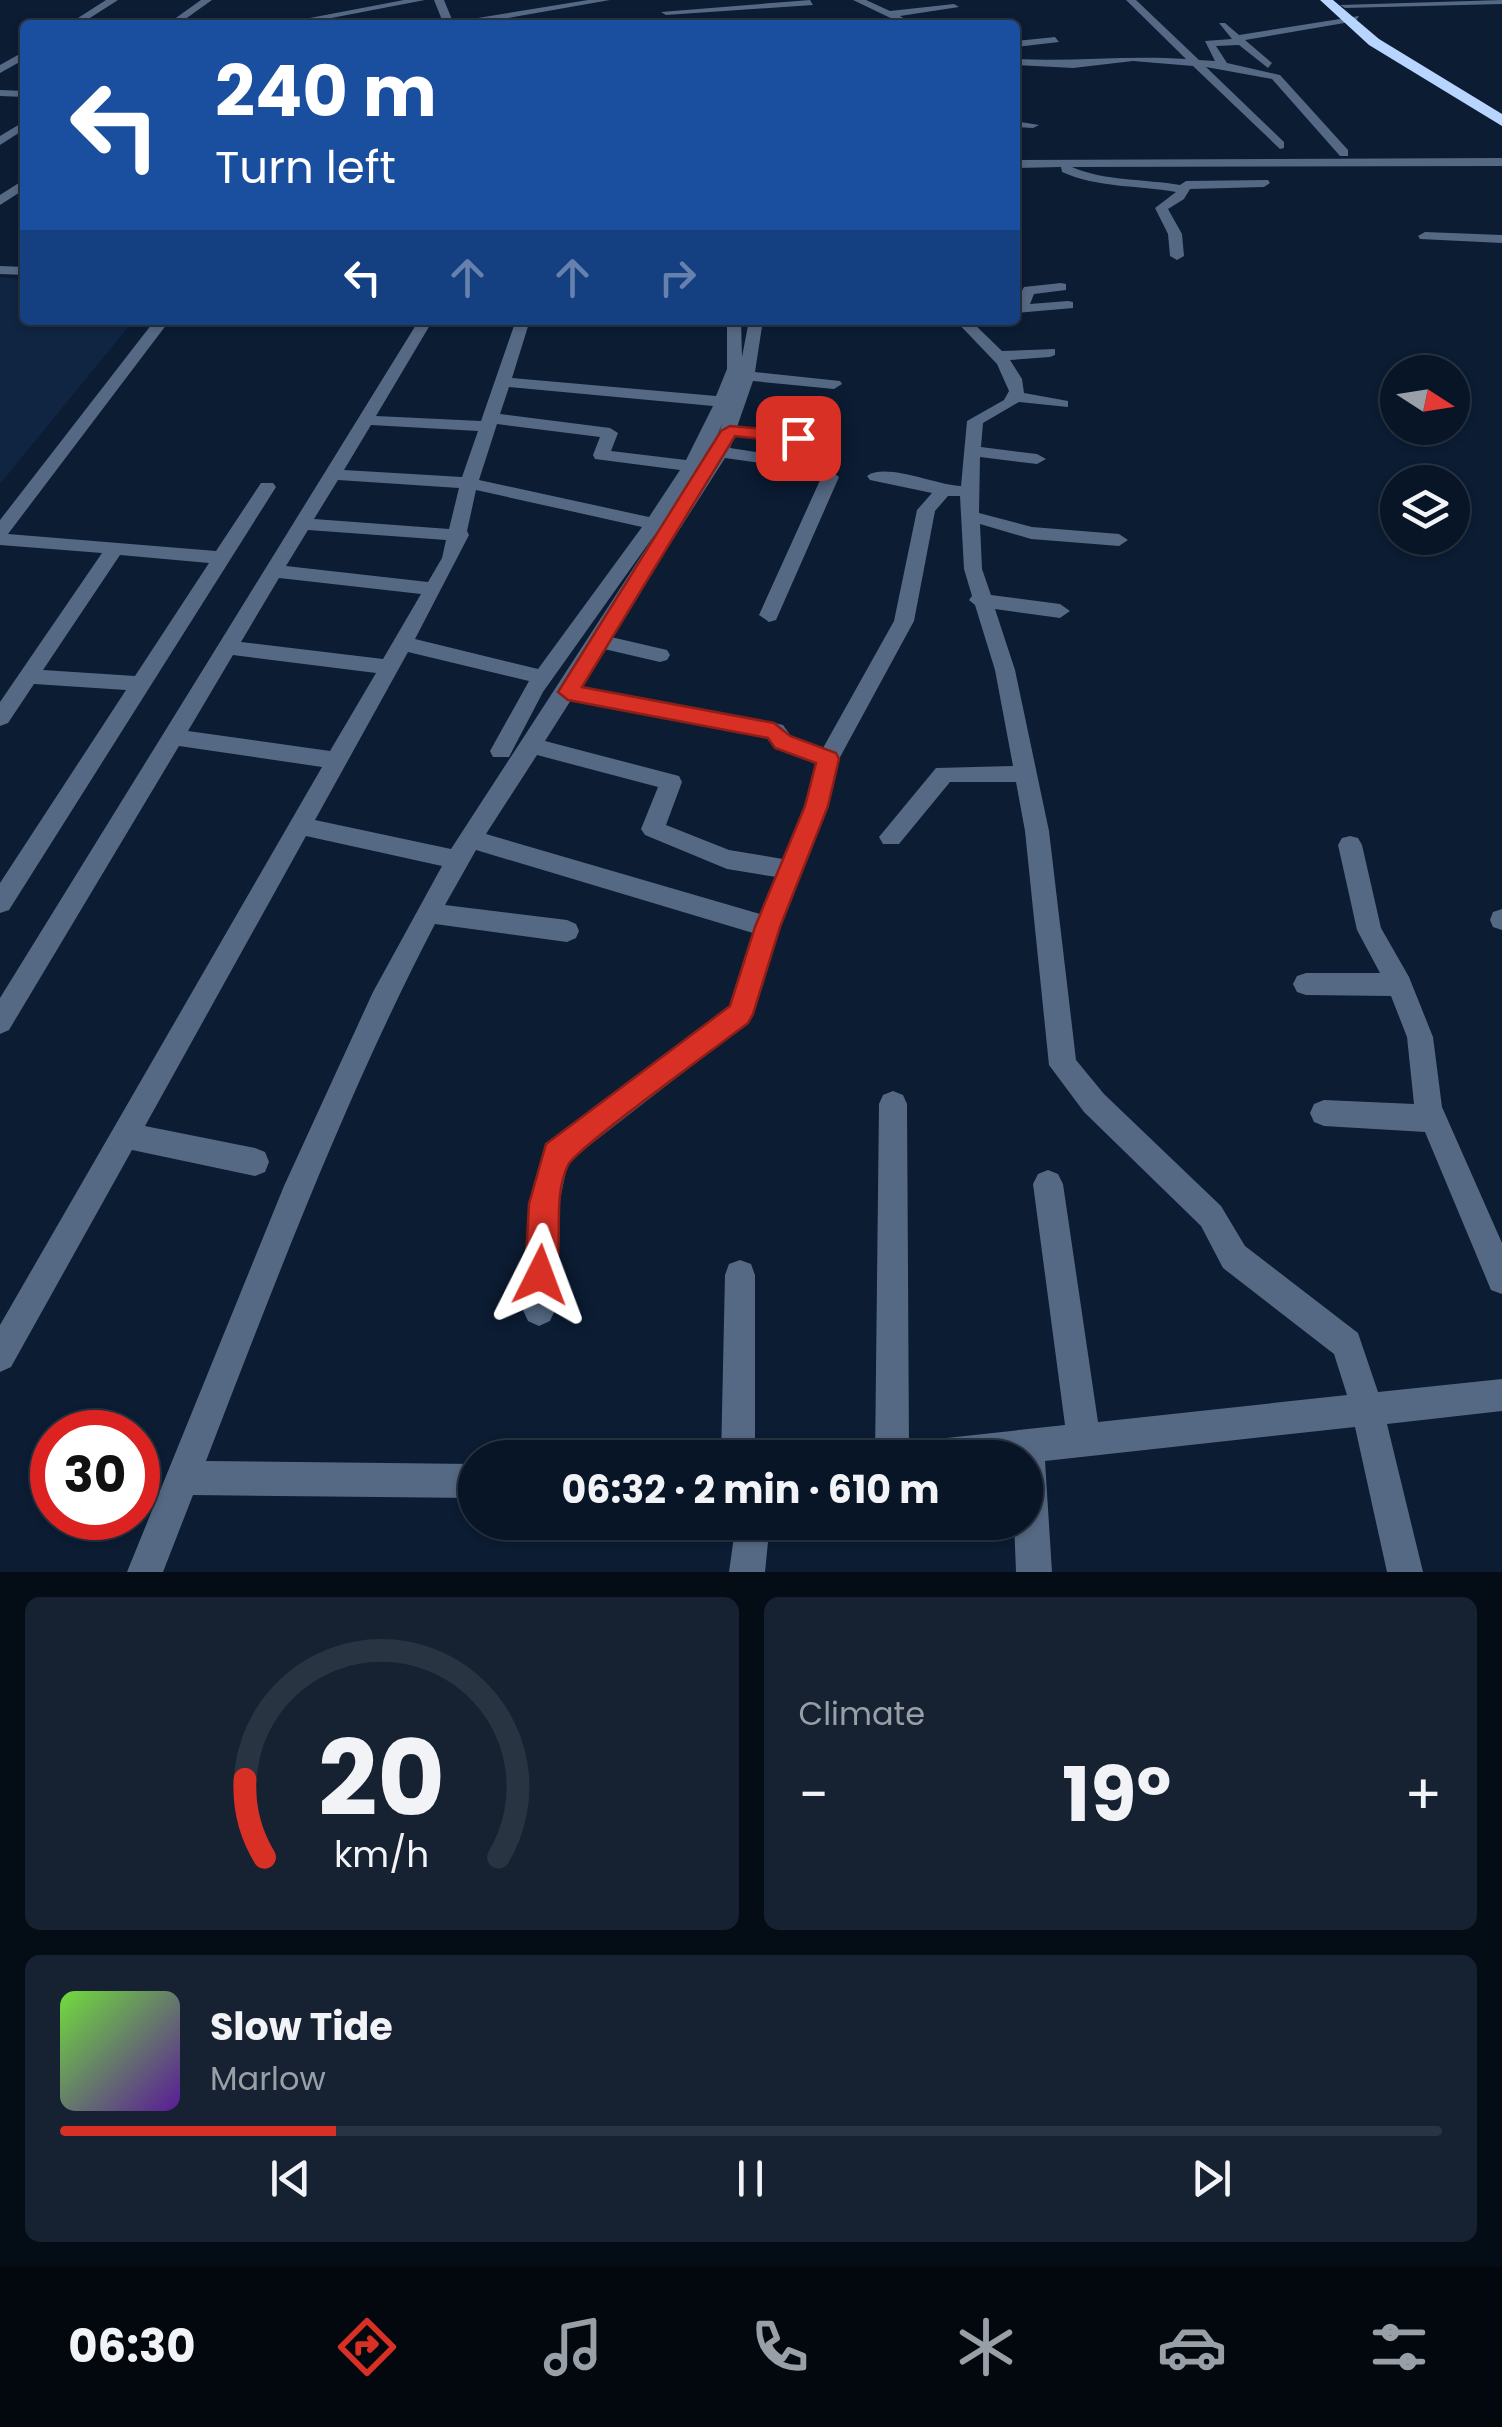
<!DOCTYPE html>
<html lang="en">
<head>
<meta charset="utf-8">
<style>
  :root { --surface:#081526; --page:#162232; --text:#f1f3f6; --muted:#989fa7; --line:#293443; --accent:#d93025 }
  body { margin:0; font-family:Poppins,sans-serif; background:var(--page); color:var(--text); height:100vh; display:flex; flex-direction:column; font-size:38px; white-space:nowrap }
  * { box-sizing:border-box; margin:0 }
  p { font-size:32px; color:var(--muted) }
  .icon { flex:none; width:55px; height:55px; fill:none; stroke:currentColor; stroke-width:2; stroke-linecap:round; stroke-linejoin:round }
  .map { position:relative; height:1572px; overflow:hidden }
  .sheet { display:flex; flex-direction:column; gap:25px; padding:25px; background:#040c15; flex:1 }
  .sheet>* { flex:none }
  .hud { position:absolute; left:20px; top:20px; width:1000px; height:305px; border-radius:10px; box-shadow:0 2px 8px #0004,0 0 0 2px var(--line); background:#1a4fa0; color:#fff; overflow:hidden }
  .needle { width:65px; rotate:102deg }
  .fabs { position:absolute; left:1380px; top:355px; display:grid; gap:20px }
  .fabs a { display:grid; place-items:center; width:90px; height:90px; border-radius:50%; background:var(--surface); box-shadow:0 2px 8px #0004,0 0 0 2px var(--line); font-size:50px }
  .speed { position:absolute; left:30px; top:1410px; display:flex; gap:20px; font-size:50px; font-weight:700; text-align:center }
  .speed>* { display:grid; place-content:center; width:130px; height:130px; border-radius:50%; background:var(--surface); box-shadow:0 2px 8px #0004,0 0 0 2px var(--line); line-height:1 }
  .speed .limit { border:15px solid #d22; background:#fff; color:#111 }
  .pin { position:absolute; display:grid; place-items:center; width:85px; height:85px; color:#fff; margin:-42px; border-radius:20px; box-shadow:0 5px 15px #0006 }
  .me { position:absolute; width:110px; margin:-55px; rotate:3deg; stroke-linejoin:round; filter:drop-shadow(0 0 8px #0008) }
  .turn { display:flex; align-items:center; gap:35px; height:210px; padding:0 30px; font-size:45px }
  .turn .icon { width:130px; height:130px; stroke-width:2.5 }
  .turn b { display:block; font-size:70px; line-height:85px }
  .lanes { display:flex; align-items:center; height:95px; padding:0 30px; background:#0003; justify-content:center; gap:50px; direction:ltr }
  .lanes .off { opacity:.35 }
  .big { font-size:75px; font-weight:700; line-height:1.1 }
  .sheet .tile { flex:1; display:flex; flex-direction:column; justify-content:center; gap:15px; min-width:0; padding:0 35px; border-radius:15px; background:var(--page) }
  .sheet .dial { align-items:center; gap:0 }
  .dial svg { height:260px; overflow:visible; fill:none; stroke:var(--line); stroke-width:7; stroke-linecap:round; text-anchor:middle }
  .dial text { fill:var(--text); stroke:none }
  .song { display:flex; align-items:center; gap:30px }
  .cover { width:120px; height:120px; border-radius:15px; background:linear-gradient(135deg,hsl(100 70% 55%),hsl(270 70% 35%)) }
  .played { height:10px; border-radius:5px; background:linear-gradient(90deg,var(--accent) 20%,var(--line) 20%) }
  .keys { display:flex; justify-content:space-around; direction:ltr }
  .heat { display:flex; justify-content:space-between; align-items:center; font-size:55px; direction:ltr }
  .sheet .tiles { flex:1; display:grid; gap:25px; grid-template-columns:1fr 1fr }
  .tile:last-child { grid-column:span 2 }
  .trip { position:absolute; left:458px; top:1440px; width:585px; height:100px; border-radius:50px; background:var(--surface); box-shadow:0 2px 8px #0004,0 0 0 2px var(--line); font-weight:700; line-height:100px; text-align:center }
  .tab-bar { display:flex; height:160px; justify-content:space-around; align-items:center; background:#03080f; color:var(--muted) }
  .tab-bar .icon { width:70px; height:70px }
  .tab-bar .on { color:var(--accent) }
  .tab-bar b { font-size:45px; color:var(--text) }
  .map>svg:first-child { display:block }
  .built { fill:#102541 }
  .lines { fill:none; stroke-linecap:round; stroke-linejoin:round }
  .minor { fill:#556984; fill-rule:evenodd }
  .highway { fill:#b7d5fe; fill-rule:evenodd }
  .route { fill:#d93025; stroke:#8d1f18; stroke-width:2.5 }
</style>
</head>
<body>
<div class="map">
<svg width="1502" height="1572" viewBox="0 0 1502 1572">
  <rect width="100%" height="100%" fill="#0b1c33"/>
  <path class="built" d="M0,277L25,279V320H134L0,484Z"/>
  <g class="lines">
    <path class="minor" d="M106,0H118L79,25H67Z
      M201,0H212L177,25H166Z
      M404,0H425L295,25H273Z
      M434,0H444L453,22L588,0H610L469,25H444Z
      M810,0L813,5L666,15L661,12Z
      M853,0H866L890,11L954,4L959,7L900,16L908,21L903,24Z
      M1126,0H1136L1199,60L1215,61L1205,41L1232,39L1219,23H1225L1239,35L1359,16L1356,21L1245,40L1272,63L1268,68L1239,45L1216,46L1227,63L1280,75L1348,150V156H1340L1272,79L1206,67L1284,142V148L1280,149L1193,66L1133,61L1073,68L1015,65V59C1073,62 1128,55 1186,59Z
      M1502,0V4L1345,8L1340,5Z
      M826,20L829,25H773L778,22Z
      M969,20L972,25H941Z
      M1055,37L1059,42L1015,47V41Z
      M25,51V59L0,73V65Z
      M0,90L25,91V97L0,96Z
      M25,121V129L0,145V136Z
      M1015,121L1039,125L1033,128L1015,127Z
      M1502,158V166L1072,167C1103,181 1146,179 1180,185L1186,181L1268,180L1270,183L1264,187L1190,189L1184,199L1168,209L1182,234L1184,256L1177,260L1170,256L1168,234L1155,208L1176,192C1137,185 1098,188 1062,172L1061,167L1015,168V160Z
      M25,179V189L0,205V195Z
      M1425,232L1502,235V243L1420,239L1418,236Z
      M0,266L25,267V275L0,274Z
      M1061,283L1066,284V290L1034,294L1030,304L1068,301L1073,302V308L1015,313V304L1024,287Z
      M155,320H170L8,534L216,551L261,483H273L276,487L9,910L0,913V883L126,690L34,684L8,723L0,726V702L102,553L0,545V520ZM120,555L209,563L135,676L43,670Z
      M419,320H433L376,416L481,421L516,320H530L512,378L716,396L727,369V320H741L742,357L749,320H763L755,372L840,381L842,384L834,389L753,381L737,427L798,433L806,438L798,443L734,436L730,448L820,462L839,477L776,620L769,622L759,615L821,478L809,470L725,458L611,637L667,650L670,655L667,660L660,662L604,649L580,687L775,723L783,725L791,736L823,748L894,621L917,510L932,493L870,480L867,476C886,462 938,486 961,486L967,421L1004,400L1009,391L997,364L955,320H970L1002,351L1055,349V355L1050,357L1010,360L1022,379L1024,393L1068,401V407L1019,402L983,423L981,447L1037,454L1046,459L1037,464L980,457L979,513L1032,527L1119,534L1128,540L1119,546L1031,539L980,524L982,569L991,595L1060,604L1070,611L1060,618L995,609L1015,670L1049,831L1076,1060L1104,1094L1221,1206L1245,1246L1358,1333L1378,1392L1502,1379V1411L1387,1424L1423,1572H1387L1355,1427L1045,1461L1052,1572H1016L1014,1522H1025V1458H875L879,1104L883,1095L893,1091L903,1095L907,1104L909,1445L919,1441L1065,1425L1033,1184L1038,1174L1048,1170L1058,1174L1063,1184L1098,1422L1347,1395L1334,1354L1223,1268L1201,1226L1084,1112L1049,1065L1025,831L1016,782H950L899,844H883L879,837L936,768L1013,766L995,670L975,605L969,600L972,596L964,569L960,496H948L935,511L914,621L839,759L828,806L779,927L753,1014L748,1022L568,1162L559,1204L555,1310L550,1321L539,1326L528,1321L523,1310L529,1204L546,1144L730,1006L753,933L476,850L445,905L567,920L576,924L579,931L576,938L567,942L435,924C345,1097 276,1280 206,1461L475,1464V1498L193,1495L163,1572H127L284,1186L373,992L442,866L306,836L145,1126L255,1148L265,1152L269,1162L265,1172L255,1176L132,1150L11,1367L0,1372V1325L322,767L179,746L9,1030L0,1034V998ZM509,387L713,406L686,460L611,451L618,433L610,428L500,414ZM723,422L712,452L665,521L714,443ZM497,424L600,437L593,455L595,459L680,470L649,517L479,480ZM371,425L478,431L462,477L344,470ZM338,480L459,488L449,529L314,519ZM476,490L642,527L538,669L415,639L469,535L467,531ZM308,530L446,540L442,558L428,582L286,566ZM658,530L451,849L315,820L408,652L529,681L490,751L493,757H509L543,692ZM279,578L421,594L383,659L241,642ZM233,655L376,673L330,751L188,731ZM571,700L768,738L775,748L816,763L806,806L783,859L729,850L666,825L682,782L679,776L545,741ZM537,755L658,787L641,829L645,835L727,869L776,877L760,914L486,834Z
      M1350,836L1358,838L1362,845L1381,928L1409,977L1433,1037L1442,1107L1502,1243V1294L1491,1290L1425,1132L1324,1126L1314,1122L1310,1113L1314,1104L1324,1100L1414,1104L1407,1037L1391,996L1306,995L1297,992L1293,984L1297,976L1306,973H1380L1357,930L1338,845L1342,838Z
      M1502,909V930L1493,927L1490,920L1493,912Z
      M740,1260L751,1264L755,1275V1458H721L725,1275L729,1264Z
      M736,1522H770L765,1572H729Z"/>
    <path class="highway" d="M1320,0H1333L1379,39L1502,114V126L1369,45Z"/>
  </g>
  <path class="route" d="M730,426L798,432L806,438L798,443L735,436L582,687L774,723L790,736L836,753L839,759L828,806L780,927L753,1014L748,1023C722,1043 576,1148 568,1165C550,1203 567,1249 551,1286L540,1291L529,1286L525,1275L529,1204L546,1144L730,1006L755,927L805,806L816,763L775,748L768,738L568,700L558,692L721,431Z"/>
</svg>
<div class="fabs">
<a><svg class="needle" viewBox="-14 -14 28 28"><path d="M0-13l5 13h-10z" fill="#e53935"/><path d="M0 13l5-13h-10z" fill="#989fa7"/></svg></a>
<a><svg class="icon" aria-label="layers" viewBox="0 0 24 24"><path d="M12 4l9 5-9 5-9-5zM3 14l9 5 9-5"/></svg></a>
</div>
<div class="speed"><div class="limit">30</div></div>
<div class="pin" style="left:798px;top:438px;background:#d93025"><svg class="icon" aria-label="arrive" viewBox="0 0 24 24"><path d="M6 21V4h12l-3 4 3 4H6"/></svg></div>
<svg class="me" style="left:540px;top:1275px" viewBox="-20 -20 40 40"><path d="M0-17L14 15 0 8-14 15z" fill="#d93025" stroke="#fff" stroke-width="4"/></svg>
<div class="trip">06:32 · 2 min · 610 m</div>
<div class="hud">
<div class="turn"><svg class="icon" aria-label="left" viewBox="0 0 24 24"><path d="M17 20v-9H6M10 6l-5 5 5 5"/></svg><div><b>240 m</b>Turn left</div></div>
<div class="lanes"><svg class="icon" aria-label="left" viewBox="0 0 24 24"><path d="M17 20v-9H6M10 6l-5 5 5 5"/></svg><svg class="icon off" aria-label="ahead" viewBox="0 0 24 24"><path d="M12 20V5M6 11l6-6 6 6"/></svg><svg class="icon off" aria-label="ahead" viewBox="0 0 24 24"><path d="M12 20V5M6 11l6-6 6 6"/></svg><svg class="icon off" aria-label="right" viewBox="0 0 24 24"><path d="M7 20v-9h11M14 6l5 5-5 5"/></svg></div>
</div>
</div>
<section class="sheet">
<div class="tiles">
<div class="tile dial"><svg viewBox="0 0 100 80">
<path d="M14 69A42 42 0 1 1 86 69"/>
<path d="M14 69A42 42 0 0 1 8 45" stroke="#d93025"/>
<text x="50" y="56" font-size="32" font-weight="700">20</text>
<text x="50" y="72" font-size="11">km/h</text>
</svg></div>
<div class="tile"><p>Climate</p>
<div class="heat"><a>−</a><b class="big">19°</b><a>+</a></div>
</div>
<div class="tile">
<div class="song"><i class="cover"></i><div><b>Slow Tide</b><p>Marlow</p></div></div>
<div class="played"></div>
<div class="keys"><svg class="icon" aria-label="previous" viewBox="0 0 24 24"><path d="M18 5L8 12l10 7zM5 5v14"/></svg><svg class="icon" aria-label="pause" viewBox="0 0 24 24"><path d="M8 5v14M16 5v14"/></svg><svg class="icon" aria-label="next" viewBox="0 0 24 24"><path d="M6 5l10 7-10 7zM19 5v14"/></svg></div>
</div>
</div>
</section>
<nav class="tab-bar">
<b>06:30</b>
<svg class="icon on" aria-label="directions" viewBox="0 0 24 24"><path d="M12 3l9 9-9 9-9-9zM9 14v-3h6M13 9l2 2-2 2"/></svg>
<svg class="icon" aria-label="music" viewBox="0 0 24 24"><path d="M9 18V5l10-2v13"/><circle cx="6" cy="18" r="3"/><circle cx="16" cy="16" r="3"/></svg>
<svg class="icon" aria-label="phone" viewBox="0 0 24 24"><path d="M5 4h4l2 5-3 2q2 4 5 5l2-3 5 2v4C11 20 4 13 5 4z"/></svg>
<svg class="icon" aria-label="climate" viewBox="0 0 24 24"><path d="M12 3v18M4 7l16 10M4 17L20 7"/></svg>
<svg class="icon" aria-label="car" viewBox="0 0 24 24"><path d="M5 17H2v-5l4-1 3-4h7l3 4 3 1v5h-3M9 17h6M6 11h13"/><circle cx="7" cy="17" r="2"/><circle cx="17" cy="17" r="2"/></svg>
<svg class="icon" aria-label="filters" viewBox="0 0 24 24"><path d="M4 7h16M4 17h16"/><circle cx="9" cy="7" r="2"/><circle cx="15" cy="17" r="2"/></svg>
</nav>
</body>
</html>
